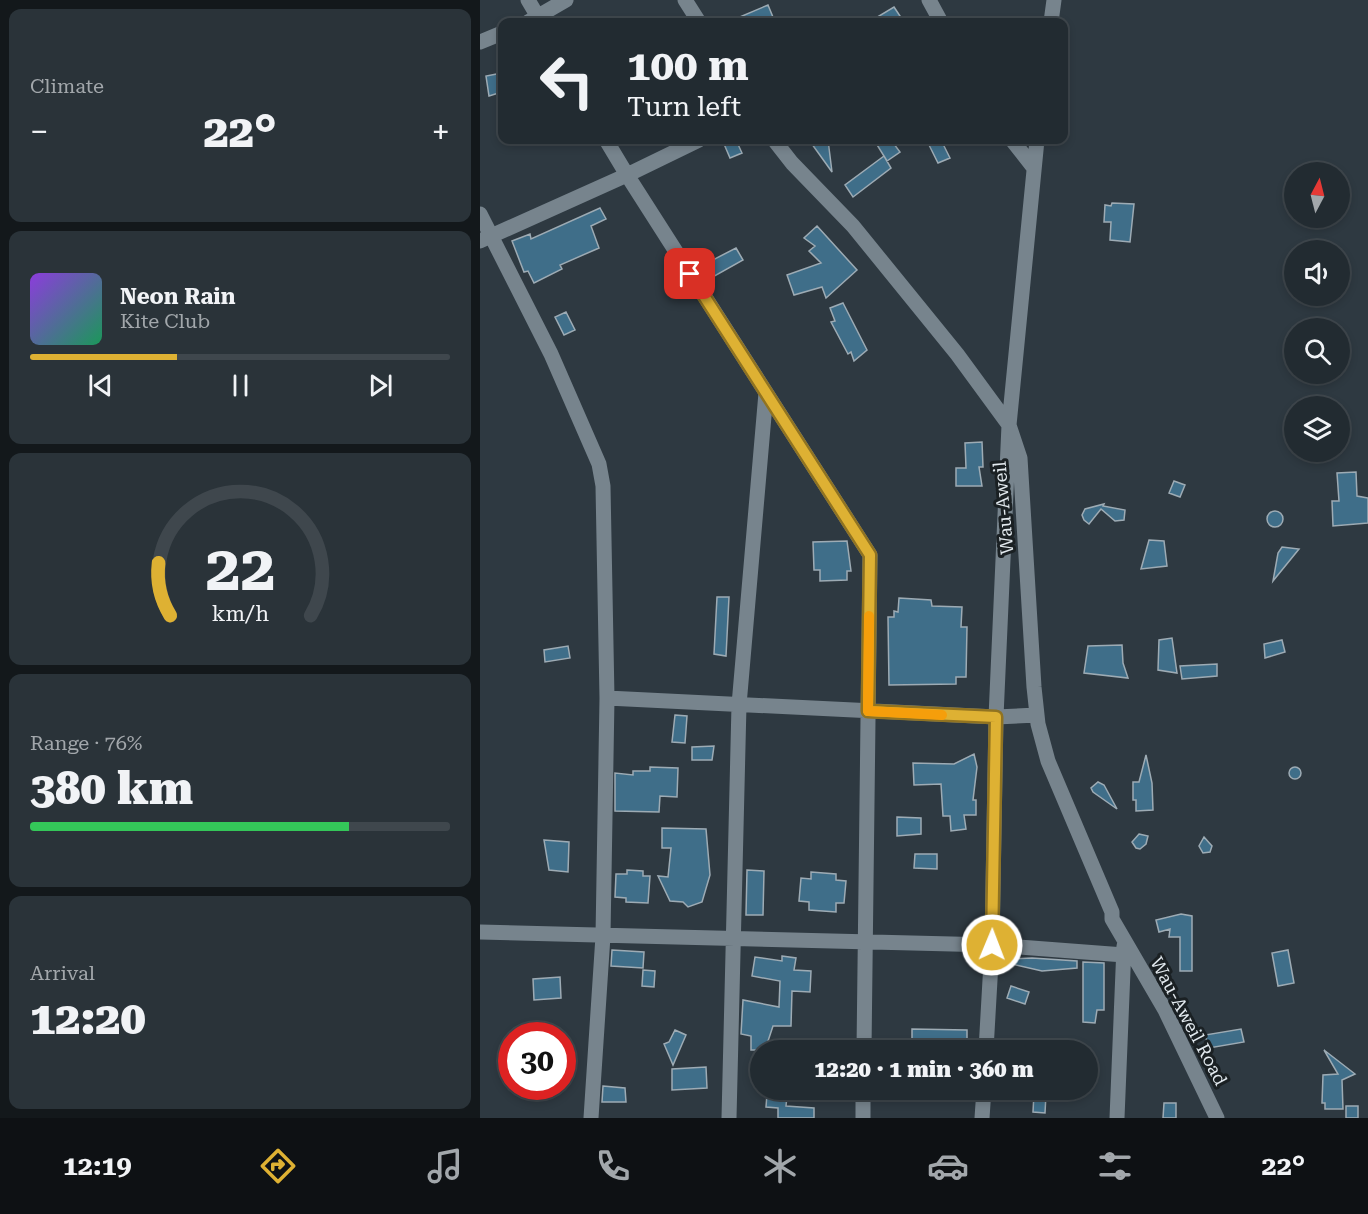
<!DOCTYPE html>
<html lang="en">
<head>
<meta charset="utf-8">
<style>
  :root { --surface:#222b31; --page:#2a3339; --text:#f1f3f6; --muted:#a2a7ab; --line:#3f474d; --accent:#deb133 }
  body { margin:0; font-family:"Roboto Serif",serif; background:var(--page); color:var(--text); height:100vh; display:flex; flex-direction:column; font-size:22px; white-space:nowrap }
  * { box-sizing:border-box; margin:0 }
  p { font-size:20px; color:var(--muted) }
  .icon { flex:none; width:33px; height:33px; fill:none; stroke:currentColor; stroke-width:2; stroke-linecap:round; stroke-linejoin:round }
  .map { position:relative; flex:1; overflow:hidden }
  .side { display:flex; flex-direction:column; gap:9px; padding:9px; background:#13181b; width:480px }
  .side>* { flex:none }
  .banner { position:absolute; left:18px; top:18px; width:570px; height:126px; border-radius:12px; box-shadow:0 3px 9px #0003,0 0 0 2px var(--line); background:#222b31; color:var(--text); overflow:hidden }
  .needle { width:39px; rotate:7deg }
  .buttons { position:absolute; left:804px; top:162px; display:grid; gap:12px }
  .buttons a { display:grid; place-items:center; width:66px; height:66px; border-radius:50%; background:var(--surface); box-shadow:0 3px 9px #0003,0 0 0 2px var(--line); font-size:30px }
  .speed { position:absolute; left:18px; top:1022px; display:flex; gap:12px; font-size:30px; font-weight:700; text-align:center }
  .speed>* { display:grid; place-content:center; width:78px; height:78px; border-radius:50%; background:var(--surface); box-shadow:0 3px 9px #0003,0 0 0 2px var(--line); line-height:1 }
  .speed .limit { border:9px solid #d22; background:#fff; color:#111 }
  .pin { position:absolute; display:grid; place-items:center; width:51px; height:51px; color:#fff; margin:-26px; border-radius:12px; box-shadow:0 3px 9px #0006 }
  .me { position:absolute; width:66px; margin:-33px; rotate:1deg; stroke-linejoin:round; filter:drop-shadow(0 0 4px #0008) }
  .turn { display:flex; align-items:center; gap:21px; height:126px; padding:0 30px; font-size:27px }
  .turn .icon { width:78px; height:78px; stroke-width:2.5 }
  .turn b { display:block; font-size:42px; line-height:51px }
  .big { font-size:45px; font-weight:800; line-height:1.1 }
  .side .card { flex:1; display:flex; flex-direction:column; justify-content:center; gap:9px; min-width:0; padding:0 21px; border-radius:12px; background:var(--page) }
  .side .dial { align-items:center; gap:0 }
  .dial svg { height:156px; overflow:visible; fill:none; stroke:var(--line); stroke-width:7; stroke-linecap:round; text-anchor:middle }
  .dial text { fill:var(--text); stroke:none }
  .song { display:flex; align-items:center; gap:18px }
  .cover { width:72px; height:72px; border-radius:9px; background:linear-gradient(135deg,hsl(270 70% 55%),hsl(150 70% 35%)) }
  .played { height:6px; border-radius:3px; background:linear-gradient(90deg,var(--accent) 35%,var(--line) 35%) }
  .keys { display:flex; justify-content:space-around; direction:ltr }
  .heat { display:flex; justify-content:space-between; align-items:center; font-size:33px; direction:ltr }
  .charge { height:9px; border-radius:4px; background:linear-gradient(90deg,#34c759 76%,var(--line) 0) }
  .trip { position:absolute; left:270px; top:1040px; width:348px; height:60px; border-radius:30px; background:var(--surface); box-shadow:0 3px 9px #0003,0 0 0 2px var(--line); font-weight:800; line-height:60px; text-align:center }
  .menu { display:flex; height:96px; justify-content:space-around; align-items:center; background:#0e1114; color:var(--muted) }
  .menu .icon { width:42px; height:42px }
  .menu .on { color:var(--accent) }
  .menu b { font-size:27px; color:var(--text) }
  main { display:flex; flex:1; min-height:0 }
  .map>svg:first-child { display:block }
  .building { fill:#3f6e89; stroke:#9dabb4; stroke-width:1.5 }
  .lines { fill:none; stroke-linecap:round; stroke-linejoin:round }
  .minor { stroke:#77848d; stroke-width:15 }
  .route-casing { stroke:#907321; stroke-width:15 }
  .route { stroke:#deb133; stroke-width:10 }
  .slow { stroke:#f59e0b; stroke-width:10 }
  .labels { text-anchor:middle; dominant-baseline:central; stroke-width:6; stroke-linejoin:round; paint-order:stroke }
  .street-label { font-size:18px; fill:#e3eaef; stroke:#1a2023 }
</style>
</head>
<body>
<main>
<section class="side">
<div class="card"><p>Climate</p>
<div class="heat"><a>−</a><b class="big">22°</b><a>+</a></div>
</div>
<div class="card">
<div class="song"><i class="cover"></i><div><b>Neon Rain</b><p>Kite Club</p></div></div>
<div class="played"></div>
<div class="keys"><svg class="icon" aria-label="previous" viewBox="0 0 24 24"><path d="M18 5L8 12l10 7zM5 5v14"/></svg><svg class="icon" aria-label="pause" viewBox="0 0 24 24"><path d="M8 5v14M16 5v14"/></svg><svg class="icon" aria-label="next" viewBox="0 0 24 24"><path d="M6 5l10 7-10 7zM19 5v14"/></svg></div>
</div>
<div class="card dial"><svg viewBox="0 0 100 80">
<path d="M14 69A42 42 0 1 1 86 69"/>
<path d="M14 69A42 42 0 0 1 8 42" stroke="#deb133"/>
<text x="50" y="56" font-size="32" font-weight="700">22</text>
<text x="50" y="72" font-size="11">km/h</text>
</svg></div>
<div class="card"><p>Range · 76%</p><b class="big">380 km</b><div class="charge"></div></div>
<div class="card"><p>Arrival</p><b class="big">12:20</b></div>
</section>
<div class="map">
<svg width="888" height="1118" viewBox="0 0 888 1118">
  <rect width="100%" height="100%" fill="#2e3941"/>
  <path class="building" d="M288,5L295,22H248Z
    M414,7L424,22H389Z
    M22,73V92L9,96L6,76Z
    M256,140L262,153L250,158L244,144Z
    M329,140H348L352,172Z
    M394,140H411L420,152L407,161Z
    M455,140H461L470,158L458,163L448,143Z
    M404,156L411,168L373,197L365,185Z
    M632,203L654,204L650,242L630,240L631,222H624L625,205L631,206Z
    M120,208L126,219L111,226L119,248L80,265L82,269L54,283L48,271L44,272L32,241L50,234L51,239Z
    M337,226L377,270L346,298L342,287L314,295L307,275L341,263L329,251L335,246L324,238Z
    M256,248L263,260L231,278L225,264Z
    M363,303L387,350L374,361L371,352L368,354L351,322L355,321L350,308Z
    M86,312L95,330L84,335L75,317Z
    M502,442L503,467H499L502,486H476V468H486L485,443Z
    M876,472L877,496L888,498V523L853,526L852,501H859L857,473Z
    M694,481L705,485L700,497L689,493Z
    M624,504L623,506L645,510L644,520L635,521L621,509L609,524L604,520L602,515L605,509Z
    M787 519a8 8 0 1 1 16 0a8 8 0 1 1-16 0Z
    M669,540L684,541L687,566L661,569Z
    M367,541L371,571H367V580L340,581V570H334L333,542Z
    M802,547L819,549L793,581L798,553Z
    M237,597H249L246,656L234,654Z
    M419,598L451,600L452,606L482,607L481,627H487L486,677H476V684L409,685L408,617H414V611L418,612Z
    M692,638L697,673L678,670L679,640Z
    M802,640L805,652L785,658L784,644Z
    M642,645L643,663L648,678L604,673L608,646Z
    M88,646L90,658L65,662L64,650Z
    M737,664V676L702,679L700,666Z
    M195,715L207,716L205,743L192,742Z
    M234,746L232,760H212V747Z
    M494,754L497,767L493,800H496V815H484L486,829L471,831L470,816H463L461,784L434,785L433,763L474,764Z
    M666,755L672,783L673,810L656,811V800H653V782H659Z
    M809 773a6 6 0 1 1 12 0a6 6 0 1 1-12 0Z
    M170,767L198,768L197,797L180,796L179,812L135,811V773L153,775V771H170Z
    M618,782L624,785L637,809L613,792L611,788Z
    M417,817L441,818V834L417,836Z
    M182,828L226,829L230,875L222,902L208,907L203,902L190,901L178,876L188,877L191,848H182Z
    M659,834L668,836L666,844L660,849L656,848L652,842Z
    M724,837L732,846L730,852L723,853L719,846Z
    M64,840L89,842L88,872L69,870Z
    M435,854H457V869L434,868Z
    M147,870L163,871V876H170L168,903L146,902V898L135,897L136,874H147Z
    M267,870L284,871L283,915H266Z
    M331,872L356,874V880L366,881L364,903H356V912L329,910V902L319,901L321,878L331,879Z
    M701,914L712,916V971H700V937H689L690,929L679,932L676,920Z
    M132,950L164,952L163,968L131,966Z
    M808,950L814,983L798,986L792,953Z
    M302,956L316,958L314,970L331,971L330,992L312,991L311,1026H293L285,1050H271V1036L261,1034L263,1000L299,1007L300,981L272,976L275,957L302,961Z
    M552,958L597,961V968L562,971L532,964V959Z
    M603,962L624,963V1010H617L615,1023L603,1022Z
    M163,970L175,971L174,987L162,986Z
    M80,977L81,998L54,1000L53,979Z
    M531,986L549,992L545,1004L527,998Z
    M432,1029L487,1030V1050H432Z
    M761,1029L764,1042L729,1048L725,1035Z
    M195,1030L206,1035L193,1065L184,1044L189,1042Z
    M844,1050L875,1074L862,1080L863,1109H845V1103H842L843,1075L858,1074Z
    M226,1067L227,1088L192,1090V1069Z
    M123,1086L145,1088L146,1102H122Z
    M554,1093L566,1094L565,1113L553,1112Z
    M287,1094L307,1096L306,1106L334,1108V1118H298V1108L286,1107Z
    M684,1103H696V1118H683Z
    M866,1106H878V1118H866Z"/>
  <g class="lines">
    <path class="minor" d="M48,0L61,22
      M205,0L219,22
      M449,0L461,22
      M48,22L86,0
      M571,22L574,0
      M0,42L22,33
      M126,140L147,175L390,555L384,1050
      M294,140L312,163L373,226L477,354L529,425L540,458L554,687L558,724L568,761L632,912V919L685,1010L737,1118
      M532,140L554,168
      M0,214L71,354L119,464L123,486L127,698L123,936L111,1118
      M0,241L147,175L219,140
      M127,698L516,717L557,715
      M0,932L512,945L644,955
      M506,1050L512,945L516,717L529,425L557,140
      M249,1118L259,705L286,393
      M383,1118V1089
      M502,1118L504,1089
      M637,1118L644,946"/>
  </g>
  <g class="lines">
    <g class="route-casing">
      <path id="route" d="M210,274L390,555L388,711L516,717L512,945"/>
    </g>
    <use href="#route" class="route"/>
    <path class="slow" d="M389,616L388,711L462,715"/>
  </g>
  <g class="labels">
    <g class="street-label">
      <text transform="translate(523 508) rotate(-95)">Wau-Aweil</text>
      <text transform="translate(709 1021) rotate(62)">Wau-Aweil Road</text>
    </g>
  </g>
</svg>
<div class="buttons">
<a><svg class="needle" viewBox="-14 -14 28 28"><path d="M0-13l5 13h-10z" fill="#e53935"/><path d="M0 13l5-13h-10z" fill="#a2a7ab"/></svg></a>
<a><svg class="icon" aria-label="sound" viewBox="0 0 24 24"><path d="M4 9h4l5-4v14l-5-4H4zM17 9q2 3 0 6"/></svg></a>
<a><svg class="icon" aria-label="search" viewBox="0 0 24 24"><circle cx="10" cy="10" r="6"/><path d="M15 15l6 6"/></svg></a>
<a><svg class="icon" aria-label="layers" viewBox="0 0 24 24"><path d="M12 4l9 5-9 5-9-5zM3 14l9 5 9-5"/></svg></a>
</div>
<div class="speed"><div class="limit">30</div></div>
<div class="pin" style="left:210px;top:274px;background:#d93025"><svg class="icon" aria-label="arrive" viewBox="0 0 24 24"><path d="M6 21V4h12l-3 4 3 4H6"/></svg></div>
<svg class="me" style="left:512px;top:945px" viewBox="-20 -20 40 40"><circle r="17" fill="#deb133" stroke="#fff" stroke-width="3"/><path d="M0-11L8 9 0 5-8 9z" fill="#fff"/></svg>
<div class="trip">12:20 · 1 min · 360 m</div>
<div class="banner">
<div class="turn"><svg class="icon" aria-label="left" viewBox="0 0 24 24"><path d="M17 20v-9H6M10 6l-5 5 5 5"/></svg><div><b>100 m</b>Turn left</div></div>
</div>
</div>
</main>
<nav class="menu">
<b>12:19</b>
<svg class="icon on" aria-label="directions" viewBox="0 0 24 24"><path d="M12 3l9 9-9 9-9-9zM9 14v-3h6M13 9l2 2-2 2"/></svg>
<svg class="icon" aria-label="music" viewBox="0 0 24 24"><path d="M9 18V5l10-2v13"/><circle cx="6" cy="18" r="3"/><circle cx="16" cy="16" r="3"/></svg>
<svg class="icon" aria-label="phone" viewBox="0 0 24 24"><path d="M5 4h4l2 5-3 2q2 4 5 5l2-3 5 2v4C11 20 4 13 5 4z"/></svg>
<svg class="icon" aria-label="climate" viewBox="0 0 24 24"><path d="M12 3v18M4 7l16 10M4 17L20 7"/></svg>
<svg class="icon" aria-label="car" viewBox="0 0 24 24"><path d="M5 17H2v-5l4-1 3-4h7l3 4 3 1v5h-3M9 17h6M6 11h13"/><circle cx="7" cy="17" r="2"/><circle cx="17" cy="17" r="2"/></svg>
<svg class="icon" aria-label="filters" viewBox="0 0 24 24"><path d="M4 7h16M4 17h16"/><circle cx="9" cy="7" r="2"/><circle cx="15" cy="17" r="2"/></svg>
<b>22°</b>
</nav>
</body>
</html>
